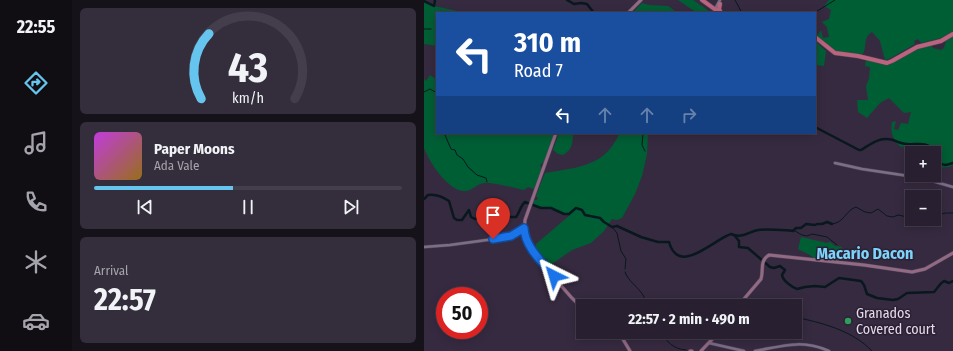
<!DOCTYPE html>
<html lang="en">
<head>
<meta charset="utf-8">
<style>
  :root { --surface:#282030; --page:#342d3c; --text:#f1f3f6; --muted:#a5a3ab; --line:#443e4c; --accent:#65c5ee }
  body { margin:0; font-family:"Fira Sans Condensed",sans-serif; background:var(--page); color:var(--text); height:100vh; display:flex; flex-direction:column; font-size:15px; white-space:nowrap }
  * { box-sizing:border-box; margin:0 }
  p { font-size:13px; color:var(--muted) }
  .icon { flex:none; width:22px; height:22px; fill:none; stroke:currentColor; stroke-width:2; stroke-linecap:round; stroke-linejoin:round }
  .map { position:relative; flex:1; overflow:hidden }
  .panel { display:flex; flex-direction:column; gap:8px; padding:8px; background:#16121a; width:352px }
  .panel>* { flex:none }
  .hud { position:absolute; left:12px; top:12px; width:380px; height:122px; border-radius:0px; box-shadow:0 2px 10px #0003,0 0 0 1px var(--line); background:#1a4fa0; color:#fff; overflow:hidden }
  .controls { position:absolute; left:481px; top:146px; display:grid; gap:8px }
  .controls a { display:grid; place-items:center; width:36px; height:36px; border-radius:0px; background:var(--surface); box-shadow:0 2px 10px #0003,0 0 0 1px var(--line); font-size:20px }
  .speed { position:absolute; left:12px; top:287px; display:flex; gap:8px; font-size:20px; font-weight:700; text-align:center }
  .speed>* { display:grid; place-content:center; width:52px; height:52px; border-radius:50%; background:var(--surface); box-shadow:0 2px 10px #0003,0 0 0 1px var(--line); line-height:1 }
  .speed .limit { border:6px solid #d22; background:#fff; color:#111 }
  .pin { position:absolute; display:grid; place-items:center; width:34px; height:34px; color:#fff; margin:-41px -17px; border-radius:50% 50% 50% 0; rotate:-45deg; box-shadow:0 0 4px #0007 }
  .pin .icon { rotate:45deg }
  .me { position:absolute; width:44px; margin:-22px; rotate:320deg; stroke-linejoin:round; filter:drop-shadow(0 0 3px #0008) }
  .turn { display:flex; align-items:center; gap:14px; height:84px; padding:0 12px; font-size:18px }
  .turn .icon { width:52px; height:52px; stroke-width:2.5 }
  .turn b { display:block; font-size:28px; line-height:34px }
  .lanes { display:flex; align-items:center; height:38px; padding:0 12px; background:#0003; justify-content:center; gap:20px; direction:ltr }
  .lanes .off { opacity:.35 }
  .big { font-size:30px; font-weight:700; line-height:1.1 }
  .panel .widget { flex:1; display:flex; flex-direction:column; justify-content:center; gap:6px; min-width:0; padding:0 14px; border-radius:6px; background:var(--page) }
  .panel .dial { align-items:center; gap:0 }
  .dial svg { height:104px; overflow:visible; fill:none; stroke:var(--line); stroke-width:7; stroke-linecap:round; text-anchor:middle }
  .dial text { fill:var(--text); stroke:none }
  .song { display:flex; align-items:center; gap:12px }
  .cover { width:48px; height:48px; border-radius:6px; background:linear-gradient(135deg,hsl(290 70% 55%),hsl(40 70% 35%)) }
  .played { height:4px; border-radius:2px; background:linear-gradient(90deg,var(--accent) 45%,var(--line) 45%) }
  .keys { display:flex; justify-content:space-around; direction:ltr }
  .trip { position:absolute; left:152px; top:299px; width:226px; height:40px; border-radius:0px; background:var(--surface); box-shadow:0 2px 10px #0003,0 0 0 1px var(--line); font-weight:700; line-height:40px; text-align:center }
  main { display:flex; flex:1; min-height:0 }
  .menu { display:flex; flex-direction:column; width:72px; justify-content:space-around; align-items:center; background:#100d13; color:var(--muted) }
  .menu .icon { width:28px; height:28px }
  .menu .current { color:var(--accent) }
  .menu b { font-size:18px; color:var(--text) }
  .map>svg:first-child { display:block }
  .green { fill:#005e35 }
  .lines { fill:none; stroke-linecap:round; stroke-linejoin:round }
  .stream { stroke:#08181e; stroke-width:1 }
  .river { stroke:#08181e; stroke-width:2.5 }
  .tertiary-casing { stroke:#514659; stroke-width:3.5 }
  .secondary-casing { stroke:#514659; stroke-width:4 }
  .trunk-casing { stroke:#514659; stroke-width:5 }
  .tertiary { stroke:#7b6e87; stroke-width:2.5 }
  .secondary { stroke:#936a84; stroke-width:3 }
  .trunk { stroke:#bb647e; stroke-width:4 }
  .route-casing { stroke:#114b97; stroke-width:10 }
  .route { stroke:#1a73e8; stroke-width:7 }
  .leisure-dot { fill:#2e9e5b; stroke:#2c2035; stroke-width:1.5 }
  .labels { text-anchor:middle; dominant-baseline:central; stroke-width:3; stroke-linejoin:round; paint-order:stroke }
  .poi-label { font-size:14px; fill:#e2dbe9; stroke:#2c2035; text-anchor:start }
  .quarter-label { font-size:16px; font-weight:bold; fill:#7dd4fb; stroke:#2c2035 }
</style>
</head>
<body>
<main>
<nav class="menu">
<b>22:55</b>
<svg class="icon current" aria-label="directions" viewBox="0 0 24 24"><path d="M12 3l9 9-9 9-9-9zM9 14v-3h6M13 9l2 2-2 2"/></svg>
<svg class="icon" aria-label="music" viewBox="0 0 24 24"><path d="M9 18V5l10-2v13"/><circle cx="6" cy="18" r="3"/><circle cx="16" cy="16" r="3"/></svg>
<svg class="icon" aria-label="phone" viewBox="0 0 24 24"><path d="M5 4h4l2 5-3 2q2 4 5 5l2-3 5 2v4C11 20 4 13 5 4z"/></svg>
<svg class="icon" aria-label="climate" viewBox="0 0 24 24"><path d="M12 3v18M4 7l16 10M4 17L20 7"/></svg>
<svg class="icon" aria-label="car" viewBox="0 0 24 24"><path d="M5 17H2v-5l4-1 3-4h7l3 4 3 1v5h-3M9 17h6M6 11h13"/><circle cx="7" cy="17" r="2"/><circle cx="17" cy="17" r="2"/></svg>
</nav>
<section class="panel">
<div class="widget dial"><svg viewBox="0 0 100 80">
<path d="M14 69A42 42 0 1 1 86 69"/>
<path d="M14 69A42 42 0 0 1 20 19" stroke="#65c5ee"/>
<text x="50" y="56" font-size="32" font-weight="700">43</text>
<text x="50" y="72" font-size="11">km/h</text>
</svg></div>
<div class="widget">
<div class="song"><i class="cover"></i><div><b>Paper Moons</b><p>Ada Vale</p></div></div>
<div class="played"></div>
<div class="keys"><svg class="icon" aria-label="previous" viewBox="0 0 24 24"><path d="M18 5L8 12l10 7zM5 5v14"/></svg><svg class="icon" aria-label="pause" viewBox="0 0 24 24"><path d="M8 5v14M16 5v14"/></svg><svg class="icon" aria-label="next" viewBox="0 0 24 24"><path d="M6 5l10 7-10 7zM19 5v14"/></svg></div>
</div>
<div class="widget"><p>Arrival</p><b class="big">22:57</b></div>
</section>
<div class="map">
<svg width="529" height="351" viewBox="0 0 529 351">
  <rect width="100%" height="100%" fill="#362a40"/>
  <path class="green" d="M254,0H269L288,13H273Z
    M405,0H529V31L517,38L497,43L494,39L490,41L491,44L465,59L461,60L456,41L448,32C439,37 443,46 439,54L414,52L409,50L393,36L397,30L399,38L405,37L403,27L398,22L405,19L407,10L400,6Z
    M0,1L10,6L38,12L44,11L51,13H13V46L0,44Z
    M218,3L225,5L244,6L254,13H208Z
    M529,36V165L525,167L510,168V153H493L488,145L477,147C469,141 466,132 468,122L472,121L470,129L474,130L477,123L484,124L487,112L480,113L465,98L456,103L443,118L434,112L433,100H444L442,86L445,79L446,67L441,66L442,60L464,65L488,51L507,45L509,48L517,50L520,48L522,41Z
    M391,41L402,51L400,66L391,65Z
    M6,75L13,80V133H126L130,136L120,162L116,165L118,169L110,189L104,187L100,190C89,188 70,182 60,183C52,184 48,191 41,191C25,192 5,162 0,148V79L2,81Z
    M135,133H149C149,143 148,150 139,155L134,154L129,150Z
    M196,133H224L223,154L218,176L211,194L198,218L193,220L188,219L180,231L167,243L148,250L125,266L112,250V244L146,215H140L126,209H117L108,205L109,200H113L114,198L112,196L121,173C139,170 169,167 182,153C188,148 192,140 196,133Z
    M377,237L403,243L406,242L411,246L418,247L415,261L391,259L386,255L374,249Z"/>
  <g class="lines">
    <path class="stream" d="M311,0L318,13
      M390,13L411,0
      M0,29H7
      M0,92L6,89L13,93
      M219,133L218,145L221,151
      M21,135L27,149L31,150L33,155L39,159L44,167L53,175L62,178L63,182
      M508,219H512C516,212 523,213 529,213
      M408,224C420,223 422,210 432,207L441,212L447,213L454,209L463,216L469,217L474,215L488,218
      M188,227L193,233L197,251L202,259L201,269
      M371,231L378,235L383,236L388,234L403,237L413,245
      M201,272C204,281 214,287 219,295C221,299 221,303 225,306
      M371,317C398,323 428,330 448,351
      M237,332C243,342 249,349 262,350"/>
    <path class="river" d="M143,0L150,4L157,3L163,4L170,13
      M0,1L10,6L11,0
      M391,127L435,150H437C447,144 456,136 469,140C474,142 478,144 483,144C491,145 498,142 505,146C515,152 511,171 529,163
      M0,199L4,195C11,194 19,197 25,201L30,218L33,220H38L45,210L47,217L51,219L73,212L81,217H92C96,212 96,206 101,202L117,208H127L140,214H145L152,208L158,210L161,215L176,218L180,222L188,227L193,226L217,237L234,242H245C255,277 290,239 307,234C318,239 324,232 334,230C341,229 362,230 369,231L372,228H377L382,224L391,225L393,224H398L403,222L408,224
      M311,236L315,241V247L324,248L346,267L350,268L356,266L361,270L358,275C359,281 368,287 373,289L381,287L391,286L401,287L415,278L437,281L440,285L443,294L453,298L469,300L474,299L483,293L510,292C514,288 515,284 520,281L525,283L529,281"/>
    <g class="tertiary-casing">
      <path id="tertiary" d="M291,9L296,0
        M411,163L438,169L498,178L529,187
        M0,247L26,245L85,237L100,229
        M285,343L320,351
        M331,351C359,346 377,339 405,351"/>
    </g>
    <g class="secondary-casing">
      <path id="secondary" d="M204,13L217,0
        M132,133L101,220L100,237L104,248L147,297L154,304
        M154,303L159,309
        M314,306L337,279C340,270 335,261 345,255L440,265L488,272L501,269L529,253
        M192,332L197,336L206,351
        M266,351H268
        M277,351L295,332"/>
    </g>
    <g class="trunk-casing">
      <path id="trunk" d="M278,0L296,13
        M296,4L295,9L297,13
        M391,37L411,53L434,56L463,63L468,61L493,47L517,41L529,34"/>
    </g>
    <use href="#tertiary" class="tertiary"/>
    <use href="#secondary" class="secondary"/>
    <use href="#trunk" class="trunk"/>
  </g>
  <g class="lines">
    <g class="route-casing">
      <path id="route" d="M69,239L87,236L100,228C101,247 118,262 130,276"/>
    </g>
    <use href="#route" class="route"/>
  </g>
  <circle class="leisure-dot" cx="424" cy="321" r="4"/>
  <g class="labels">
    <g class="poi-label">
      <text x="432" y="313">Granados<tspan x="432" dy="16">Covered court</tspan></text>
    </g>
    <g class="quarter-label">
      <text x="441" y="253">Macario Dacon</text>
    </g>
  </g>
</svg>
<div class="controls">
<a>+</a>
<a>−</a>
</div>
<div class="speed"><div class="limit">50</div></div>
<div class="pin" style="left:69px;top:239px;background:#d93025"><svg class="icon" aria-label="arrive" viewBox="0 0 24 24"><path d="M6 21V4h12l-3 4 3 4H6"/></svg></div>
<svg class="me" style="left:130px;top:276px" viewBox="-20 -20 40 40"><path d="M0-17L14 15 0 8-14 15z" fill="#1a73e8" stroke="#fff" stroke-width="4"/></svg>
<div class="trip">22:57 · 2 min · 490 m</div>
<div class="hud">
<div class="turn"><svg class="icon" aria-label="left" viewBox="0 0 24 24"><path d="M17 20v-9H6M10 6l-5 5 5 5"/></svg><div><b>310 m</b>Road 7</div></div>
<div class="lanes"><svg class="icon" aria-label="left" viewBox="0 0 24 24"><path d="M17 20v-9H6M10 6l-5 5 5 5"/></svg><svg class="icon off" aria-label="ahead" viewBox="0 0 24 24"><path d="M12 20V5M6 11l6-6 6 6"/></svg><svg class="icon off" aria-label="ahead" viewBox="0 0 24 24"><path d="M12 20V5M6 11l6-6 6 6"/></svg><svg class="icon off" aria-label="right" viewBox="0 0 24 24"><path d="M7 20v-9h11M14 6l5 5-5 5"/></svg></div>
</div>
</div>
</main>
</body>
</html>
